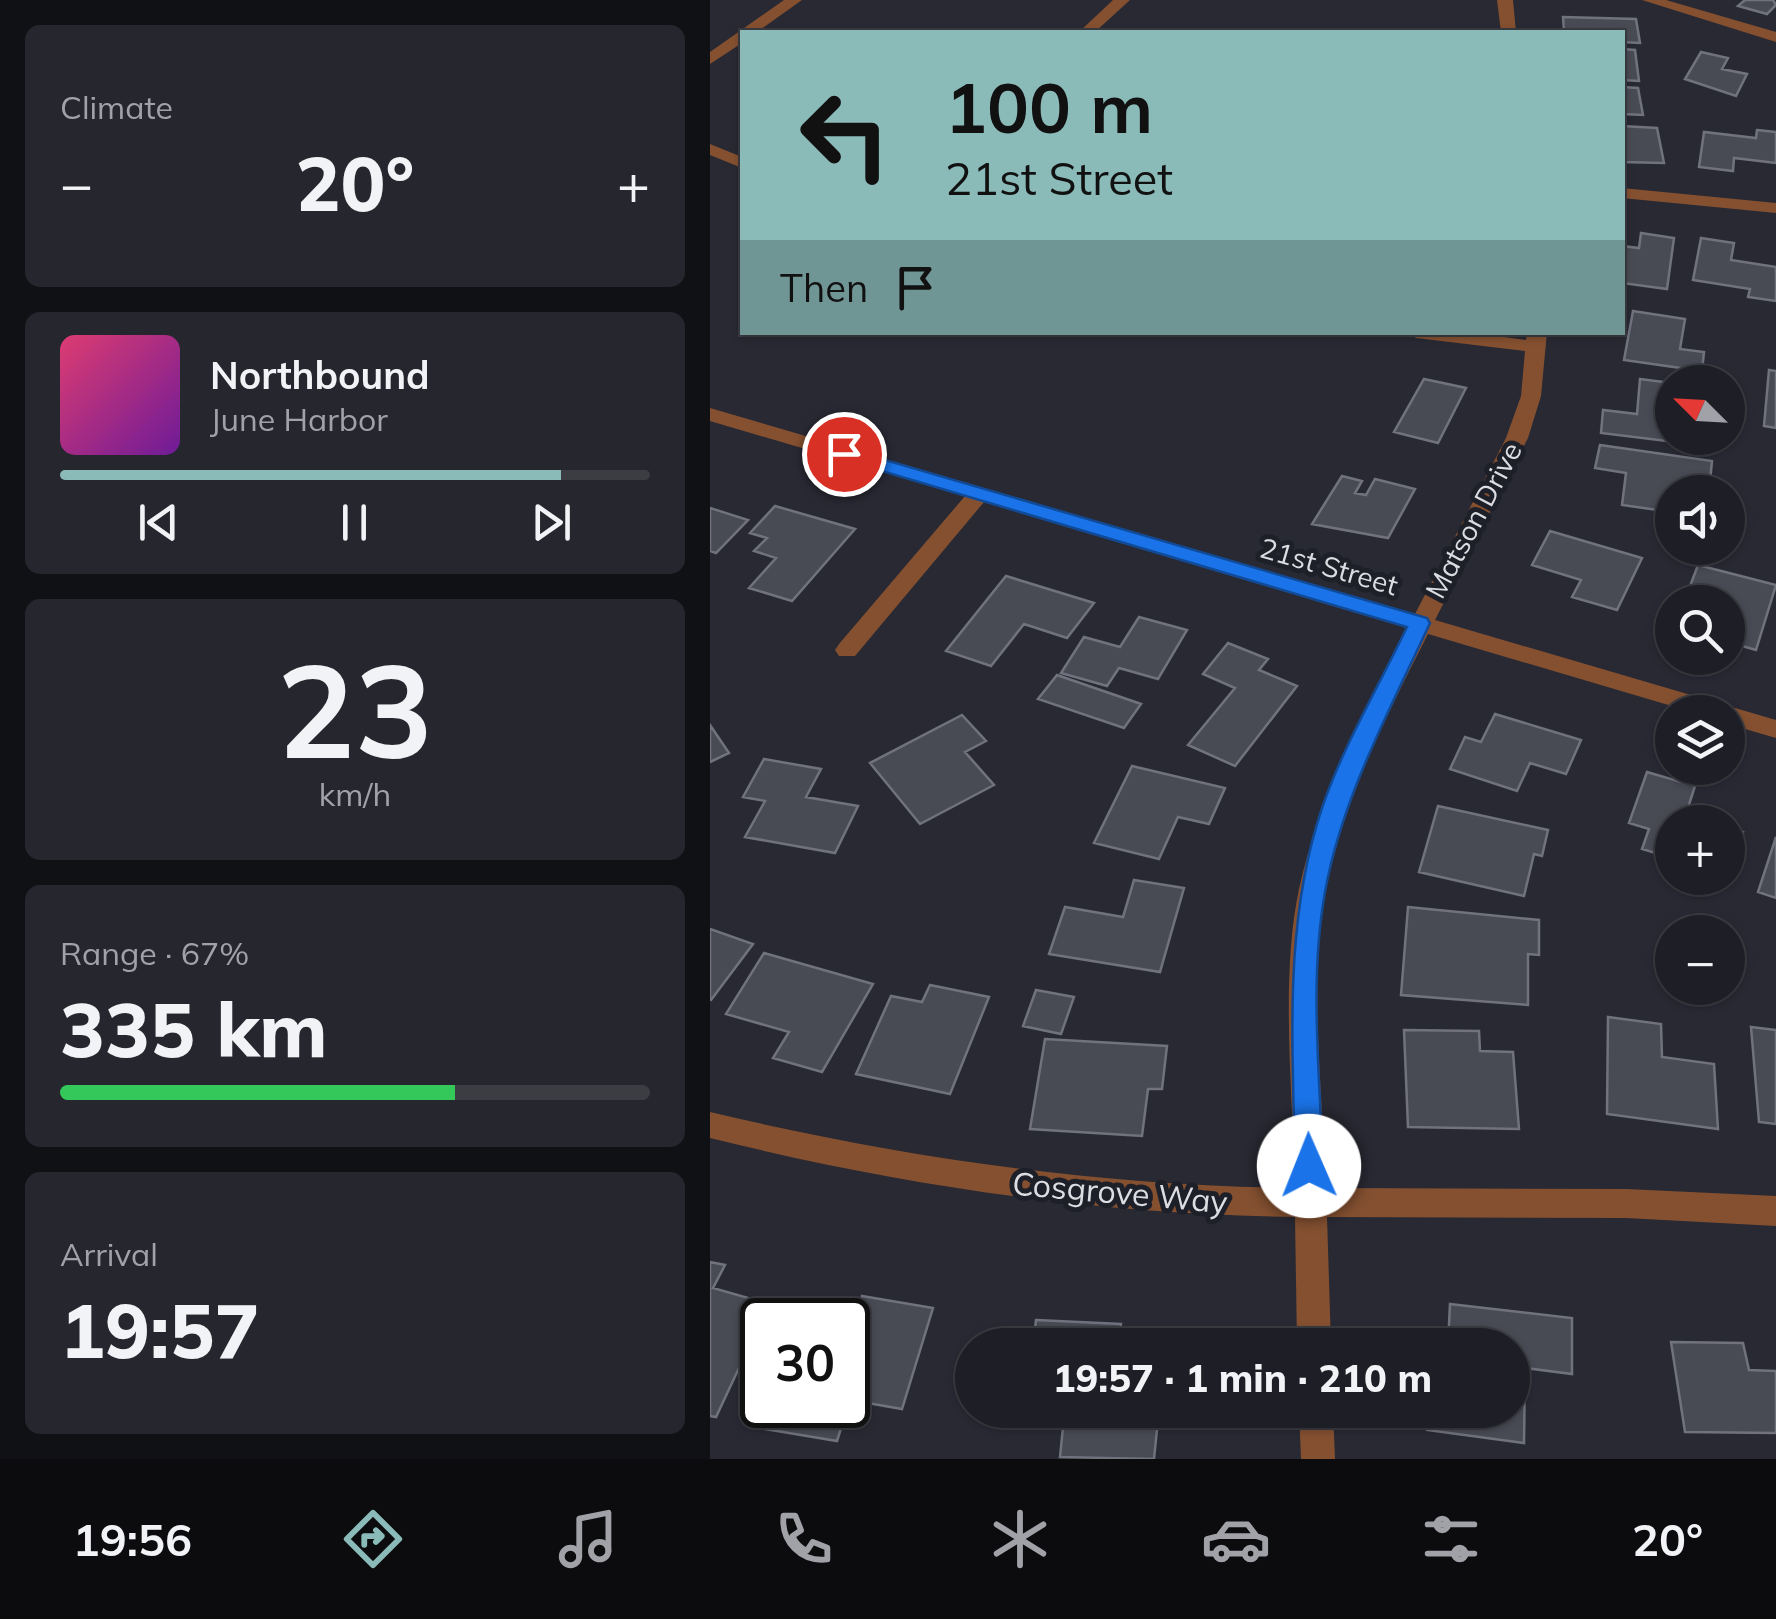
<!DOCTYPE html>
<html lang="en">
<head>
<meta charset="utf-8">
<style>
  :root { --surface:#1e1f26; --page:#26272e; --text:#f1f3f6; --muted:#a1a2a7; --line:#3c3d43; --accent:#8bbbb9 }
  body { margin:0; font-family:Mulish,sans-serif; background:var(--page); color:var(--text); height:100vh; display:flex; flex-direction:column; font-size:38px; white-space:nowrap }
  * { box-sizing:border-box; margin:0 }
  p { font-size:32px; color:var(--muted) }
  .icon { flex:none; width:55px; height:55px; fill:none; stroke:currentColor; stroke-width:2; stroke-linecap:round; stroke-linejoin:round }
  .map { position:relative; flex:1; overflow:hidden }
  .panel { display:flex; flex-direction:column; gap:25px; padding:25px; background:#101115; width:710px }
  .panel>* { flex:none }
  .hud { position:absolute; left:30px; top:30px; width:885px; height:305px; border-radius:0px; box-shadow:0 2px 8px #0004,0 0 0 2px var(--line); background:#8bbbb9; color:#111; overflow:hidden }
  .needle { width:65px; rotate:294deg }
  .controls { position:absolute; left:945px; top:365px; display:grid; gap:20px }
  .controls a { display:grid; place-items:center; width:90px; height:90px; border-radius:50%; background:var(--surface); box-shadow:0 2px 8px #0004,0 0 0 2px var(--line); font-size:50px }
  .speed { position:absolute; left:30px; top:1298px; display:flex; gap:20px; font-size:50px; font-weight:700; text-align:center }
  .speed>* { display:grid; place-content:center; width:130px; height:130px; border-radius:50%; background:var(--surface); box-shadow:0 2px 8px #0004,0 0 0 2px var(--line); line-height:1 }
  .speed .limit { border:5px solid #111; border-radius:15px; background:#fff; color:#111 }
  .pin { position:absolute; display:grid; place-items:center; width:85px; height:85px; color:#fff; margin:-42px; border:5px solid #fff; border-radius:50%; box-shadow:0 2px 10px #0007 }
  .me { position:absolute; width:110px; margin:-55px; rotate:359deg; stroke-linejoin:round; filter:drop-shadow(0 0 8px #0008) }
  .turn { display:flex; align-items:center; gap:35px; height:210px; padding:0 40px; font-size:45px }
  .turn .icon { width:130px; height:130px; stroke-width:2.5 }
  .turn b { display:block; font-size:70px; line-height:85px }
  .then { display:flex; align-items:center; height:95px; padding:0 40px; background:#0003; gap:20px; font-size:38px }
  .big { font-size:75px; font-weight:800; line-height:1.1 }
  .panel .card { flex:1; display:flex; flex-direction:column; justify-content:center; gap:15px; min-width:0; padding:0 35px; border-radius:15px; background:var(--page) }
  .panel .dial { align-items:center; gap:0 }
  .dial b { font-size:130px; line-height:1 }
  .song { display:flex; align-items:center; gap:30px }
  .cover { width:120px; height:120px; border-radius:15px; background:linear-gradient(135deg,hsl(340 70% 55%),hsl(280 70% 35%)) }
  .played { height:10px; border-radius:5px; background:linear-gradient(90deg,var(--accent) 85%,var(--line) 85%) }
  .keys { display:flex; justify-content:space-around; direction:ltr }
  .heat { display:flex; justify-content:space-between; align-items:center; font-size:55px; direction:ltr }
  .charge { height:15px; border-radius:8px; background:linear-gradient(90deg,#34c759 67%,var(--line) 0) }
  .trip { position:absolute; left:245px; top:1328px; width:575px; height:100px; border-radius:50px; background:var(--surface); box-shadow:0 2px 8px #0004,0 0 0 2px var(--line); font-weight:800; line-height:100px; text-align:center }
  .tabs { display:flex; height:160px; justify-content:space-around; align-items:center; background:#0c0c0f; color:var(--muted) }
  .tabs .icon { width:70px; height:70px }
  .tabs .active { color:var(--accent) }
  .tabs b { font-size:45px; color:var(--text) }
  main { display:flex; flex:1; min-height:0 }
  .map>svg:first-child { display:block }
  .building { fill:#484a54; stroke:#70727d; stroke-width:2.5 }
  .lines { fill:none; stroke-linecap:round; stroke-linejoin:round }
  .minor { fill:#845030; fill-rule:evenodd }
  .route { fill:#1a73e8; stroke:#114b97; stroke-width:2.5 }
  .labels { text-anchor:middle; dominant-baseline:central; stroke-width:10; stroke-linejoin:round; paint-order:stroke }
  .street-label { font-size:28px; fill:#dcdde3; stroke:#1e2029 }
  .near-street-label { font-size:32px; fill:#dcdde3; stroke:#1e2029 }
</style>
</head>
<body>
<main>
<section class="panel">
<div class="card"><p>Climate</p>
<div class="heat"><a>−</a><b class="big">20°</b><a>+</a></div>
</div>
<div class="card">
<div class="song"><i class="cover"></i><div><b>Northbound</b><p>June Harbor</p></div></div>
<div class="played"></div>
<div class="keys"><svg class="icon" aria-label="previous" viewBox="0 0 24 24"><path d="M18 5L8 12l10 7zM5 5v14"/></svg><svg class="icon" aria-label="pause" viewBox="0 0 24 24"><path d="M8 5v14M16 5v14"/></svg><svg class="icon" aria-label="next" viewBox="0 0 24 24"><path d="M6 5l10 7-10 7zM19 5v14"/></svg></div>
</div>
<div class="card dial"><b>23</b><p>km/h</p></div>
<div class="card"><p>Range · 67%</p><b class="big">335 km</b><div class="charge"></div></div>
<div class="card"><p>Arrival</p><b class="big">19:57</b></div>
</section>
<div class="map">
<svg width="1066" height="1459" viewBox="0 0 1066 1459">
  <rect width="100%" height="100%" fill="#282933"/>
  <path class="building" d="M1035,0H1063L1066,5L1057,14L1028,6Z
    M853,17L926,19L930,43L912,42V32L854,31Z
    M912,49L925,50L929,81L912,80Z
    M991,52L1018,58L1012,69L1037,74L1026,96L975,79Z
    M912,87L928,88L933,115L912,114Z
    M912,126L947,128L954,163L912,162Z
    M1047,130L1066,132V163L1024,158L1023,171L989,167L994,132L1046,138Z
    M931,233L964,238L957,289L912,283V246L929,248Z
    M991,238L1024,243L1021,260L1066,267V301L1038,297L1040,289L983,280Z
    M923,311L975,319L970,349L994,352L992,371L914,360Z
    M1059,370L1066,371V428L1054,426Z
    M714,379L756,388L728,443L684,432Z
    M930,379L962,383V438H998V446L891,433L893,410L927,414Z
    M890,445L1002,461L999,492H962V512L912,505L916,473L885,468Z
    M632,476L652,481L645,493L656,495L665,479L705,489L678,538L602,524Z
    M65,506L145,529L82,601L39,588L66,558L44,551L57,538L40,533Z
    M0,508L38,520L6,553L0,551Z
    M840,531L932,558L907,610L862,597L871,580L822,565Z
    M988,565L1066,585L1046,650L1018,642V602H974Z
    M296,576L384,603L357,638L314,624L281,666L236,651Z
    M429,617L477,630L448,679L409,668L397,686L351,673L374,637L410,647Z
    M518,643L558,659L549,670L587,686L525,766L478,745L525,688L493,674Z
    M347,675L431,704L414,728L328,699Z
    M785,714L871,740L856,774L820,763L807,791L740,769L755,737L771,742Z
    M252,715L276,741L255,752L284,785L210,824L160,763Z
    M0,725L19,753L0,762Z
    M54,759L111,769L96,797L148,806L125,853L35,837L55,801L33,797Z
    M422,766L515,788L499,824L468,817L449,859L384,843Z
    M937,772L985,786L976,814L1003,822H962V858L932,849L939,829L919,823Z
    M728,806L838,830L832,856L824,854L814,896L709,872Z
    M1018,827L1033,832L1020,876L1018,875Z
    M1066,837V898L1048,892Z
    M424,880L474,888L450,972L339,954L355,907L413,917Z
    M698,907L829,920V955L818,954V1005L691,995Z
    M0,929L43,944L1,1000H0Z
    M54,953L163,984L112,1072L63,1058L79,1032L16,1014Z
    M220,985L279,997L240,1094L146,1074L181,996L212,1002Z
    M326,990L364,997L351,1034L313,1026Z
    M898,1017L951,1024L952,1057L1004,1064L1008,1129L897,1114Z
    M1041,1027L1066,1030V1124L1049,1122Z
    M694,1030L769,1031L770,1051L803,1052L809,1129L698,1127Z
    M335,1039L457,1046L452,1089H438L432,1136L320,1129Z
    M0,1262L15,1265L3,1288L59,1304L6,1417L0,1416Z
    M152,1296L223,1308L192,1409L140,1400L127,1441L55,1429L63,1405H138V1340Z
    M740,1304L862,1318V1374L815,1368L814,1443L717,1430L718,1410H802V1345H738Z
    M326,1320L411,1324L409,1345H323Z
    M961,1342L1033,1343L1039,1370L1066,1371V1433L975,1432Z
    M314,1410H449L444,1459L350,1457L353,1427L312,1425Z"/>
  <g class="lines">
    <path class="minor" d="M74,0H92L47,32H32V43L0,64V52Z
      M403,0H420L385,32H369Z
      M787,0H803L806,32H791Z
      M932,0H956L1066,32V42Z
      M0,144L32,157V168L0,155Z
      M912,188L1066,203V213L912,198Z
      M697,332H758L816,340L817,332H837L831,396L818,438L725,620L1066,720V738L1018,724V712H982L718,634C676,717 634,798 616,890C598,979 613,1096 616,1188L916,1189L1066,1196V1226L916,1218L617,1217L621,1345H587L585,1217C386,1214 194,1186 0,1138V1112C194,1158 385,1185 585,1188C583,1096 570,978 589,889C610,795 653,713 697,628L274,502L145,656H129L125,650L129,644L255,496L0,421V408L705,614L796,438L811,396L815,351L706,338Z
      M589,1410H623L625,1459H591Z"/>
  </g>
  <path class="route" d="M134,448L717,618L720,623C680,710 632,797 615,892C599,981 610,1076 613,1166L609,1175L599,1178L589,1175L585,1166C583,1045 573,924 612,808C633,746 669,686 697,627L128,458L125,454Z"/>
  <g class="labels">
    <g class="street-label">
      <text transform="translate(763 520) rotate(-62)">Matson Drive</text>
      <text transform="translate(619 566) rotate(16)">21st Street</text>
    </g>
    <g class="near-street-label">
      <text transform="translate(410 1192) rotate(5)">Cosgrove Way</text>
    </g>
  </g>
</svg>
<div class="controls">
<a><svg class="needle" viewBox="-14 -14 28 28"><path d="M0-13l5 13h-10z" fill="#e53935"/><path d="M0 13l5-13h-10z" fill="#a1a2a7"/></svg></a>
<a><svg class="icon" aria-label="sound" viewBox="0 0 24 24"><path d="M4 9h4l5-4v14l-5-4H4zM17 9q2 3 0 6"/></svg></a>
<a><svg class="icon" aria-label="search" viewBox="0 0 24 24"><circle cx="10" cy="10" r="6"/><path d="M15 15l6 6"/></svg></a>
<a><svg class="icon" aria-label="layers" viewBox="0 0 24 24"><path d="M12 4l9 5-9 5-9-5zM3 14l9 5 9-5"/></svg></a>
<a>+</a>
<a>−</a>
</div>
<div class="speed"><div class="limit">30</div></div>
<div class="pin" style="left:134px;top:454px;background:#d93025"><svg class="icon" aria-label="arrive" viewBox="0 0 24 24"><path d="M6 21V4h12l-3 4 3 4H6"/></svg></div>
<svg class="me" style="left:599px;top:1166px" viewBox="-20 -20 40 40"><circle r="19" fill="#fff"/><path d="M0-13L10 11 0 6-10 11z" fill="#1a73e8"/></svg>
<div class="trip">19:57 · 1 min · 210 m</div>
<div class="hud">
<div class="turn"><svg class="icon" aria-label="left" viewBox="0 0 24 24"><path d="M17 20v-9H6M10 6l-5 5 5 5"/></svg><div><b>100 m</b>21st Street</div></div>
<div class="then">Then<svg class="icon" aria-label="arrive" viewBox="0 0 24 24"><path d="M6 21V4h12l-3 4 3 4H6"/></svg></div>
</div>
</div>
</main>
<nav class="tabs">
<b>19:56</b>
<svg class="icon active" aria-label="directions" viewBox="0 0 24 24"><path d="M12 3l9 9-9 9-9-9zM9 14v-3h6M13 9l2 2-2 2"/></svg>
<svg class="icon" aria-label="music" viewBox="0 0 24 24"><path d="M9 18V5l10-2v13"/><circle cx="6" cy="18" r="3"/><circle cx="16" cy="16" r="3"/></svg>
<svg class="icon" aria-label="phone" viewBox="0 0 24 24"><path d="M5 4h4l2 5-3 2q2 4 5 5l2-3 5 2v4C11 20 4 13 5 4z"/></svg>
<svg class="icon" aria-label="climate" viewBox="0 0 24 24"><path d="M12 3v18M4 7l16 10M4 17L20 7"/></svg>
<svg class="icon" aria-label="car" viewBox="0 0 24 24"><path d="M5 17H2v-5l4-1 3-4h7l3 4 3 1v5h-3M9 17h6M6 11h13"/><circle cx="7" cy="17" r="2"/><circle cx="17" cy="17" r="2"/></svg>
<svg class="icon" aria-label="filters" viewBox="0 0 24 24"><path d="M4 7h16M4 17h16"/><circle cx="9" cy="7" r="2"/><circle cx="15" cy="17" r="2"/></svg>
<b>20°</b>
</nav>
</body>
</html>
